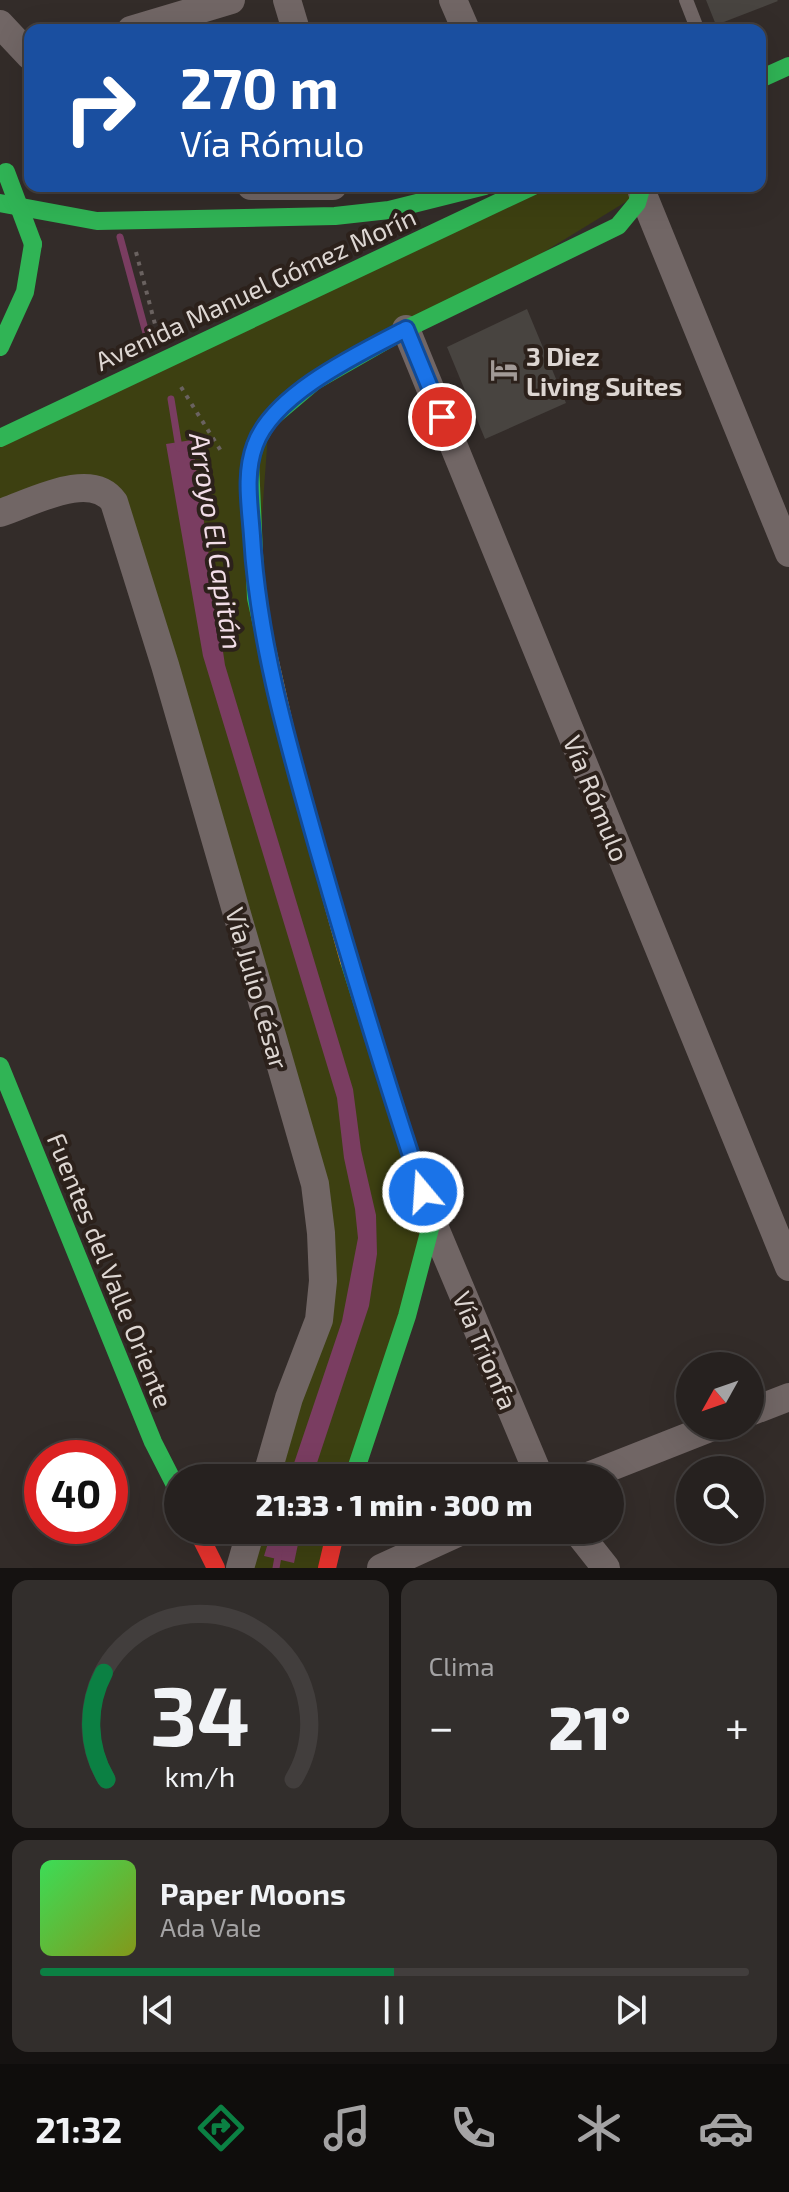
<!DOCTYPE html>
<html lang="es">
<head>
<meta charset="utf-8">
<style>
  :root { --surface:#26211f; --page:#322e2c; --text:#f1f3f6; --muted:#a4a3a4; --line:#423e3d; --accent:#0b8043 }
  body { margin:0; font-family:"Exo 2",sans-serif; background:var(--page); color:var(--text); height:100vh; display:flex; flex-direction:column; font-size:30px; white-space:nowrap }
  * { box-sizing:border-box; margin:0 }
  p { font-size:26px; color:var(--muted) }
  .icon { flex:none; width:44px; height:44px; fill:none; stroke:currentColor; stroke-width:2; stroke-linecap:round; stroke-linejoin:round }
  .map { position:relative; height:1568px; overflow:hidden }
  .panel { display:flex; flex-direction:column; gap:12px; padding:12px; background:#151211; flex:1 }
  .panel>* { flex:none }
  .guide { position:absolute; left:24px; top:24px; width:742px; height:168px; border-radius:16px; box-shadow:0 8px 32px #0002,0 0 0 2px var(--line); background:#1a4fa0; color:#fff; overflow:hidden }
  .needle { width:52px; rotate:230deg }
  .fabs { position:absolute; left:676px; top:1352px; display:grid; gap:16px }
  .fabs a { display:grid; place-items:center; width:88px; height:88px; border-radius:50%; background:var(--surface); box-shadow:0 8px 32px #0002,0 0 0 2px var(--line); font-size:40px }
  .speed { position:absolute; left:24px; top:1440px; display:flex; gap:16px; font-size:40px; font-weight:700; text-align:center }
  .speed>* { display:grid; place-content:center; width:104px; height:104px; border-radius:50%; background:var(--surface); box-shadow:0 8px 32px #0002,0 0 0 2px var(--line); line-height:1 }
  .speed .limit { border:12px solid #d22; background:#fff; color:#111 }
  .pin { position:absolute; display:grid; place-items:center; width:68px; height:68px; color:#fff; margin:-34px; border:4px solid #fff; border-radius:50%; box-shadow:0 2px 8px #0007 }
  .me { position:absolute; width:88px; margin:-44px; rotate:342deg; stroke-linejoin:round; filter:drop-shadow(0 0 6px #0008) }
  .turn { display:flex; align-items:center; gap:28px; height:168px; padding:0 24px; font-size:36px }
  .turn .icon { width:104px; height:104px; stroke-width:2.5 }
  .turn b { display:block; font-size:56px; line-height:68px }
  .big { font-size:60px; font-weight:800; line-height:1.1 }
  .panel .card { flex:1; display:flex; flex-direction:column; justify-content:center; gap:12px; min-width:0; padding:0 28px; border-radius:16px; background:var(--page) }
  .panel .dial { align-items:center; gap:0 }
  .dial svg { height:208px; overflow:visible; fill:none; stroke:var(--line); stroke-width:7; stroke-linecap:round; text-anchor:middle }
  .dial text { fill:var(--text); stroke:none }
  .song { display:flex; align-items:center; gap:24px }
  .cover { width:96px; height:96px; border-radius:12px; background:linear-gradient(135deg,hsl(130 70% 55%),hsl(70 70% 35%)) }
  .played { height:8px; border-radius:4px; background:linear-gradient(90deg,var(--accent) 50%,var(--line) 50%) }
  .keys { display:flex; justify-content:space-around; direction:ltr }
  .heat { display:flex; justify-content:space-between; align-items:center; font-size:44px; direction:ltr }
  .panel .tiles { flex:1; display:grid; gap:12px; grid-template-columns:1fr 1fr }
  .card:last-child { grid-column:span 2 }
  .trip { position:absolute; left:164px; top:1464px; width:460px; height:80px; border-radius:40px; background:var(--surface); box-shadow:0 8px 32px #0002,0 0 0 2px var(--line); font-weight:800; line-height:80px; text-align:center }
  .dock { display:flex; height:128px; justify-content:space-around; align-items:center; background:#0f0d0c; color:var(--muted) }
  .dock .icon { width:56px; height:56px }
  .dock .current { color:var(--accent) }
  .dock b { font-size:36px; color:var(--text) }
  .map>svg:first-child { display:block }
  .green { fill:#3d4011 }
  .water { fill:#7a3d61 }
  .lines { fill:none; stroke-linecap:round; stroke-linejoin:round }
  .stream { stroke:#7a3d61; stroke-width:7 }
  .building { fill:#484440 }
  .path { stroke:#6a6260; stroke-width:4; stroke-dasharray:4 6; stroke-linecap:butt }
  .lane { stroke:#716665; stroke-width:14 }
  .street { stroke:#716665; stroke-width:28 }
  .fast { stroke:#30b455; stroke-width:18 }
  .slow { stroke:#ff9f0a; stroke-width:18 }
  .jam { stroke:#e5322d; stroke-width:18 }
  .fast-bridge { stroke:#30b455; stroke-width:18 }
  .route-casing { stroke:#114b97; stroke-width:20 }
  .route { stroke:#1a73e8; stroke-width:14 }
  .labels { text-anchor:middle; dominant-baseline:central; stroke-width:8; stroke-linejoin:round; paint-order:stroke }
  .street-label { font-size:26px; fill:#ddd6d2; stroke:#2c211b }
  .poi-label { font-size:26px; font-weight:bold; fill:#ddd6d2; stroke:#2c211b; text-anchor:start }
  .water-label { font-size:28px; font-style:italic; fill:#f2dde8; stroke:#2c211b }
</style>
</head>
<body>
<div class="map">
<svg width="789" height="1568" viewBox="0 0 789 1568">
  <rect width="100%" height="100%" fill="#332c29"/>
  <path class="green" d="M532,186H642V192L269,420L256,598L432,1221L353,1478H266L304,1364L321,1233L114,503L81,487L0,510V438Z
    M251,1530H336L327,1568H240Z"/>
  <path class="water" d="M192,440L225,665L353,1089L361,1150L376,1215L377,1254L369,1306L312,1478H289L342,1321L358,1238L355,1209L344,1158L337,1098L203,656L166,444Z
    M272,1530H301L294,1563L264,1556Z"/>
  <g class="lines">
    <path class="stream" d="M120,237L146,333
      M171,399L179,448
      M276,1568L279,1551"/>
  </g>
  <path class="building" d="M706,0H777L778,1L716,25Z
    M527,309L566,403L485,439L447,347Z"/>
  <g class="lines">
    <path class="path" d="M136,252L156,328
      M181,387L221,451"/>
    <path class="lane" d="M686,0L695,23"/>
    <path class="street" d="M287,0L296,30
      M453,0L466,30
      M0,24L30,56
      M131,30L231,0
      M251,186H333
      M642,192L789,553
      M406,329L789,1267
      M0,513C31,503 91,469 114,502L165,665L315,1184L321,1233L323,1281L319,1320L289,1398L266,1478
      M432,1221L540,1478
      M750,1412L789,1397
      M583,1478L715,1426
      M576,1530L606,1568
      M240,1568L251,1530
      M381,1568L464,1530"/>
    <path class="fast" d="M760,79L789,66
      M0,203L97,221L335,216L389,210L485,186
      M0,347L25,292L33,244
      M0,438L533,186
      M268,653L256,598L250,463L255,444L269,420L315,381L406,329L618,226L637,203L642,186
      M349,961L432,1221L407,1316L353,1478
      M0,1066L153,1442L178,1491"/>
    <path class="slow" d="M268,653L289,746L349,961"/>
    <path class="jam" d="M197,1530L216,1568
      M327,1568L336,1530"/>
    <path class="fast-bridge" d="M6,172L33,244"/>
  </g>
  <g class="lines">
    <g class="route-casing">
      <path id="route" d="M423,1192C385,1079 351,965 318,850C289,747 258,643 252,536C250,506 244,474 255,445C273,394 360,353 406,329L442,417"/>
    </g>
    <use href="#route" class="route"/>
  </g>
  <defs>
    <g id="hotel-bare" transform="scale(2.16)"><path d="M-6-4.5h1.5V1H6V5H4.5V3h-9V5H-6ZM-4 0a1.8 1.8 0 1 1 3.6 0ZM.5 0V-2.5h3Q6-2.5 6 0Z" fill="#a29a97" stroke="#2c211b" stroke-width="2.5" paint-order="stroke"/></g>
  </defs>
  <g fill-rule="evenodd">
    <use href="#hotel-bare" x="504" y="370"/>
  </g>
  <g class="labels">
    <g class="street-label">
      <text transform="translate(255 288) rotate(-25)">Avenida Manuel Gómez Morín</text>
      <text transform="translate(597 798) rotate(68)">Vía Rómulo</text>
      <text transform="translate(258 988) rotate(74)">Vía Julio César</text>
      <text transform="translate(111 1270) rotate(68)">Fuentes del Valle Oriente</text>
      <text transform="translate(486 1350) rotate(67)">Vía Trionfa</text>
    </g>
    <g class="poi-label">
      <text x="526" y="355">3 Diez<tspan x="526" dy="30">Living Suites</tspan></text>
    </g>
    <g class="water-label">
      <text transform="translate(217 541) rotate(81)">Arroyo El Capitán</text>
    </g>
  </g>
</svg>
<div class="fabs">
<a><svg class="needle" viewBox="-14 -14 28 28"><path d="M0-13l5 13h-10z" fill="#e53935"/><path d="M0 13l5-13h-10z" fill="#a4a3a4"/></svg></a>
<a><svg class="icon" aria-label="search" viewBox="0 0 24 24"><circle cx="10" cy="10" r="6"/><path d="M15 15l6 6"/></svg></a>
</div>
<div class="speed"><div class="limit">40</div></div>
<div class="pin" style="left:442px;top:417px;background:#d93025"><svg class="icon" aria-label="arrive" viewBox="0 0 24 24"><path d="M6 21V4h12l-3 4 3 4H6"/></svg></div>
<svg class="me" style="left:423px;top:1192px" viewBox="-20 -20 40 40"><circle r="17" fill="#1a73e8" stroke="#fff" stroke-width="3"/><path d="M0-11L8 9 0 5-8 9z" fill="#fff"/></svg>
<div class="trip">21:33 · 1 min · 300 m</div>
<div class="guide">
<div class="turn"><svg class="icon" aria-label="right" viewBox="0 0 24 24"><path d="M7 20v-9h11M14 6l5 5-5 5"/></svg><div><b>270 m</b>Vía Rómulo</div></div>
</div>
</div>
<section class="panel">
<div class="tiles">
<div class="card dial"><svg viewBox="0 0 100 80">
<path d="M14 69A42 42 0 1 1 86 69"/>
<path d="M14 69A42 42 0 0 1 13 28" stroke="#0b8043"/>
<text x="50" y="56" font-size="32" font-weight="700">34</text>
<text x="50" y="72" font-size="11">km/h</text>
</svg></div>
<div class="card"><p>Clima</p>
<div class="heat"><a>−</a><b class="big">21°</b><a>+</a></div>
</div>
<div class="card">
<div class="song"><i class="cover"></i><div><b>Paper Moons</b><p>Ada Vale</p></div></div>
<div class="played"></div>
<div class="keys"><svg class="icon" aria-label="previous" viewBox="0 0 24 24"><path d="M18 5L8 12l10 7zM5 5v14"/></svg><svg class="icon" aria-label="pause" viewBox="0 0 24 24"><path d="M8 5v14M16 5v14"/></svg><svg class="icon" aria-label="next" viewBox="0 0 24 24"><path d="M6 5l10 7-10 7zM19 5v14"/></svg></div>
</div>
</div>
</section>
<nav class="dock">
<b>21:32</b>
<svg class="icon current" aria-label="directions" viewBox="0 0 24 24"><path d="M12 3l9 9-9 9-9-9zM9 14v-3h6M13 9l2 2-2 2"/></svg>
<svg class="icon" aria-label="music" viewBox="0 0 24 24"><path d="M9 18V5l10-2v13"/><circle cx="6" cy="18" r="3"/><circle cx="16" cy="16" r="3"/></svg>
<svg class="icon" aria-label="phone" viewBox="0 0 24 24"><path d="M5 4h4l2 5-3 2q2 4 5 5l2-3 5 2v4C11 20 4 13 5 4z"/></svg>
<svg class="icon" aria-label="climate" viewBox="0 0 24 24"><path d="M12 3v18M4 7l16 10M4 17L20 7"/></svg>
<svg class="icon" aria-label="car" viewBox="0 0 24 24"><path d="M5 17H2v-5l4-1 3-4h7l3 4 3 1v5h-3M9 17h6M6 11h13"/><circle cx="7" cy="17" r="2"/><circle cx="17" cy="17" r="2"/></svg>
</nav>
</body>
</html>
